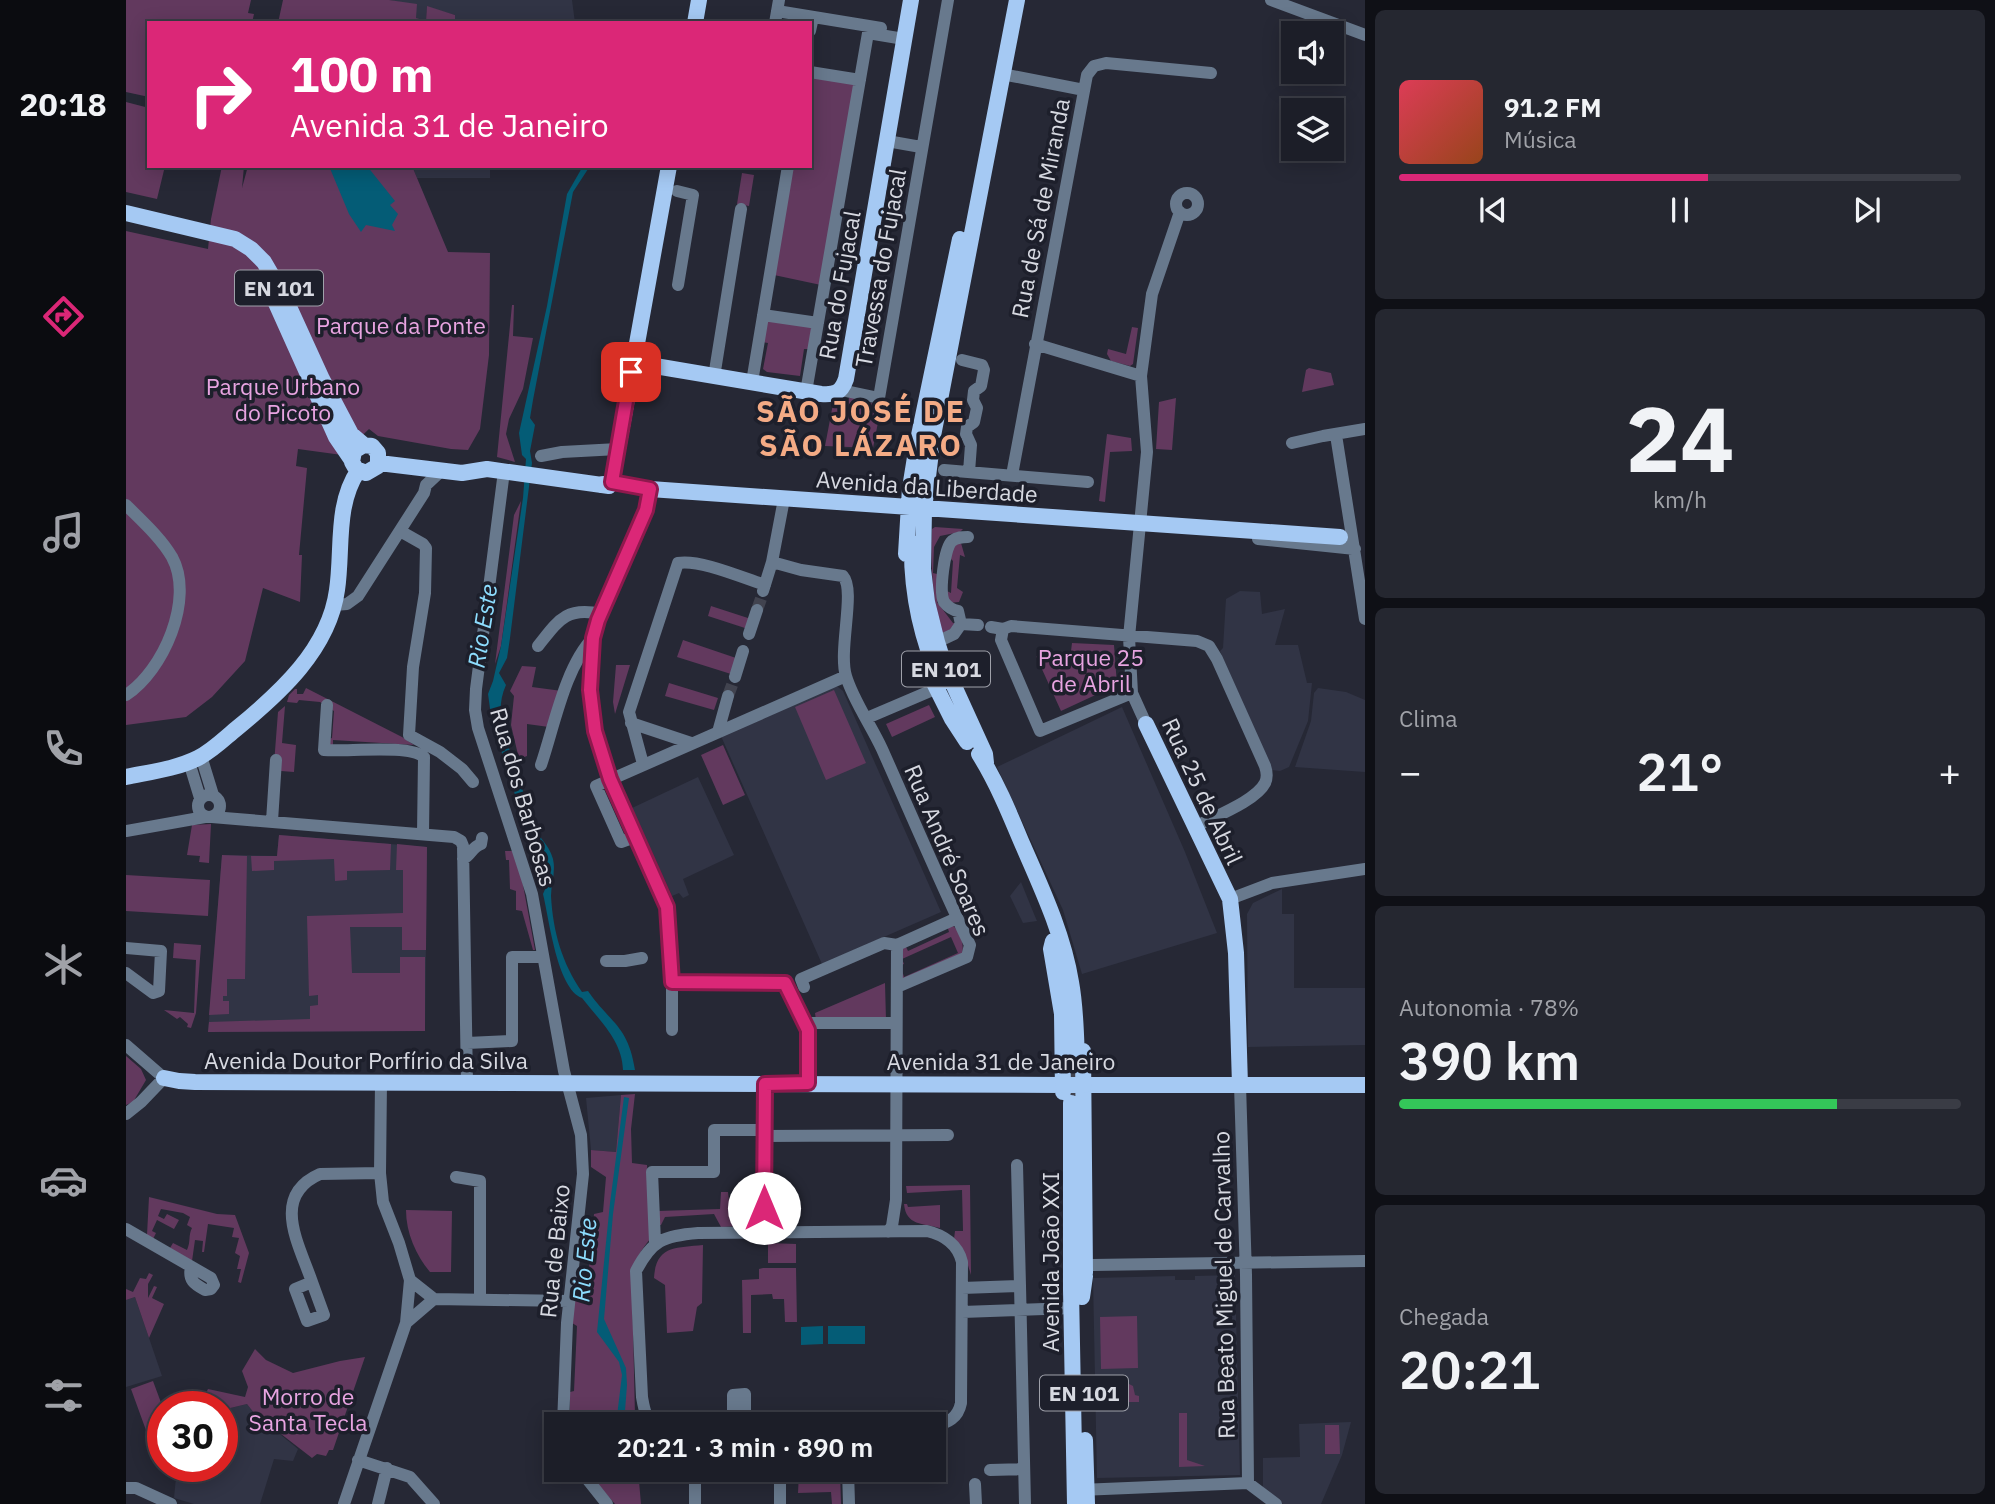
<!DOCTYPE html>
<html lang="pt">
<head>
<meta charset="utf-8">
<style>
  :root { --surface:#1c1e28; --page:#252730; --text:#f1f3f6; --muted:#a0a2a8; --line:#3a3c45; --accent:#db2777 }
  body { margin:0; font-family:"IBM Plex Sans",sans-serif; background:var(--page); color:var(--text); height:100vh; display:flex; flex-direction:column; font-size:26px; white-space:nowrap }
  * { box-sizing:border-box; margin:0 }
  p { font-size:23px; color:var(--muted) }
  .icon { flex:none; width:38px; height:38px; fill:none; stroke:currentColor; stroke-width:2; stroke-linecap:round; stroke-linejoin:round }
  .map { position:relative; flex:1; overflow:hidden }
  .drawer { display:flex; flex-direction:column; gap:10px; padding:10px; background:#0f1016; width:630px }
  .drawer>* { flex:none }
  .guide { position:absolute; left:21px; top:21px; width:665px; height:147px; border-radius:0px; box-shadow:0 4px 18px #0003,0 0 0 2px var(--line); background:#db2777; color:#fff; overflow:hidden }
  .fabs { position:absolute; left:1155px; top:21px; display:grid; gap:14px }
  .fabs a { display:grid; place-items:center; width:63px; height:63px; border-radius:0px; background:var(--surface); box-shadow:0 4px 18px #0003,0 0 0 2px var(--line); font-size:35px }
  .speed { position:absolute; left:21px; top:1391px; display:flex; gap:14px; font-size:35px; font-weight:700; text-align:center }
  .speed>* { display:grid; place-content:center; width:91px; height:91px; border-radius:50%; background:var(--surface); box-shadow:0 4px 18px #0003,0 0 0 2px var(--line); line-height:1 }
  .speed .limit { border:10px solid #d22; background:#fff; color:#111 }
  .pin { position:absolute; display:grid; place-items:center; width:60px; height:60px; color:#fff; margin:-30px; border-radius:14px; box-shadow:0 4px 10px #0006 }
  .me { position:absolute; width:77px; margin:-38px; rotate:0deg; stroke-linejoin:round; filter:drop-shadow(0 0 5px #0008) }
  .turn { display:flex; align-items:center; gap:24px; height:147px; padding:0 28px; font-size:32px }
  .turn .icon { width:91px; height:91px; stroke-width:2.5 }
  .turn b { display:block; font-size:49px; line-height:60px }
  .big { font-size:52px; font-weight:600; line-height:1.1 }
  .drawer .card { flex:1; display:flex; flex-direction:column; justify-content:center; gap:10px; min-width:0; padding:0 24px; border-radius:10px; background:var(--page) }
  .drawer .dial { align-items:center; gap:0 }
  .dial b { font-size:91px; line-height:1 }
  .song { display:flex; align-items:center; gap:21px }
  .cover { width:84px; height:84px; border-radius:10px; background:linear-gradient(135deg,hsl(350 70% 55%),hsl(20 70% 35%)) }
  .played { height:7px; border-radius:4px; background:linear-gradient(90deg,var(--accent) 55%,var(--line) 55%) }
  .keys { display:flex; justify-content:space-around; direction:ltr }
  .heat { display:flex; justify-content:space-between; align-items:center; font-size:38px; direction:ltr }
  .charge { height:10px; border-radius:5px; background:linear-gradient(90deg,#34c759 78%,var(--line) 0) }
  .trip { position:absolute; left:418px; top:1412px; width:402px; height:70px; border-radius:0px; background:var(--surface); box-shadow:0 4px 18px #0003,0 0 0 2px var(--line); font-weight:600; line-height:70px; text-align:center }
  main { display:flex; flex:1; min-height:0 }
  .tab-bar { display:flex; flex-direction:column; width:126px; justify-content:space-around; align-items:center; background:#0b0c10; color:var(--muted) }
  .tab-bar .icon { width:49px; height:49px }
  .tab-bar .active { color:var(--accent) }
  .tab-bar b { font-size:32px; color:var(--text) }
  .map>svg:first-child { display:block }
  .built { fill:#313445 }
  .green { fill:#62395e }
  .water { fill:#045c76 }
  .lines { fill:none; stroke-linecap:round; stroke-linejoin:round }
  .minor-tunnel { stroke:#41434f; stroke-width:12; stroke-dasharray:12 6; stroke-linecap:butt }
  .major-tunnel { stroke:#41434f; stroke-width:16; stroke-dasharray:16 8; stroke-linecap:butt }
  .minor { stroke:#68798d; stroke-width:12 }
  .major { stroke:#a5c9f3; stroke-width:16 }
  .major-bridge { stroke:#a5c9f3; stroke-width:16 }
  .route-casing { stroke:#8e194d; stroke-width:18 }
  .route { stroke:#db2777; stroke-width:12 }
  .labels { text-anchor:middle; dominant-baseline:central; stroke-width:7; stroke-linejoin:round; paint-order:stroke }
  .shield { fill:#1d1f2b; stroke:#9fa1aa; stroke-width:2 }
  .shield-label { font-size:21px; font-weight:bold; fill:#d7d9e1 }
  .street-label { font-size:23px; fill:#d7d9e1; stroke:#1d1f2b }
  .park-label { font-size:23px; fill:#e8a4e1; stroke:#1d1f2b }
  .water-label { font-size:24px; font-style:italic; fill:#8dddfe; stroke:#1d1f2b }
  .district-label { font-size:30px; font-weight:bold; letter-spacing:2px; fill:#f4ab85; stroke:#1d1f2b }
</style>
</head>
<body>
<main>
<nav class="tab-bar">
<b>20:18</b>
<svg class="icon active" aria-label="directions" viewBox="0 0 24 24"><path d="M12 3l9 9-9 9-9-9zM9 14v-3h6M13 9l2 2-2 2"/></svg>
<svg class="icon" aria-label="music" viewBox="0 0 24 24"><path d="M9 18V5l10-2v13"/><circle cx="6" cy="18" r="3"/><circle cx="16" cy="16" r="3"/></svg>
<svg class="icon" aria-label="phone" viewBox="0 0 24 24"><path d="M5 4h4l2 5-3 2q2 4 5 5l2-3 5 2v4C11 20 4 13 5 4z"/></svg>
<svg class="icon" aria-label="climate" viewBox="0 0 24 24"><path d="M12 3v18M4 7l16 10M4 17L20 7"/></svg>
<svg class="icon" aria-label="car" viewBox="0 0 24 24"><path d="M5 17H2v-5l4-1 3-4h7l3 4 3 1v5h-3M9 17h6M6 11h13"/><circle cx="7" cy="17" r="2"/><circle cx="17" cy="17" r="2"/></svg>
<svg class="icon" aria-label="filters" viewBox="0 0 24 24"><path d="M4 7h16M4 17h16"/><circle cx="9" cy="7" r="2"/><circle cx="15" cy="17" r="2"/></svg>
</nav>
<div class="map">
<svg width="1239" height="1504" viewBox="0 0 1239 1504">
  <rect width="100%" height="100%" fill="#262835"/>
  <path class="built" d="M263,0H446L449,23H329V15L301,7L300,21L292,20L273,2Z
    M286,166H364V178H291Z
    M1114,591L1134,592L1136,614L1159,609L1149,645H1172L1181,683H1186L1182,721L1163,767L1154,771L1146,770L1094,651L1097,648L1100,599Z
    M706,687H712L717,691L815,912L696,964L595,736Z
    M1192,688L1220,692L1239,700V772L1169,767L1185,721L1188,693Z
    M996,707L1059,852L1091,933L956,974L937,910L871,767Z
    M572,777L608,855L557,879L563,895L557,898L553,893L546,896L506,808Z
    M153,835L301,847L299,1031L82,1032L96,855L151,856Z
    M895,882L908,914L911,921L897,923L884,896Z
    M1156,889V914H1168V988H1239V1045L1122,1047L1121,914L1127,903Z
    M495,1095L490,1152L465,1150L460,1098Z
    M1109,1275L1114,1475L971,1478L967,1278L1049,1276V1280H1069V1276Z
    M9,1297L36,1376L0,1387V1300Z
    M121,1404L128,1413L172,1449L167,1461L148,1459L134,1504H68L48,1498L51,1467L96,1466V1410Z
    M1225,1422L1216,1455L1195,1504H1157L1137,1488V1458L1174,1457L1173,1424Z"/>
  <path class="green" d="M0,0H125L122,13L128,14L126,23H23V97L0,92Z
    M157,0H263L291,4L290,18L300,21L301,6L329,15V23H152Z
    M684,75L729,83L695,285L648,275L667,166H684Z
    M0,102L23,108V166H39L31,199L0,192Z
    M96,166H118L116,188L122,166H286L322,252L364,253L363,355L354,429L342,450L325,449L252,436L243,429L216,455L172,449L170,466L181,468L173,555H176L174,602L137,588L119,661L86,697L60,717L0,725V231L82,249L85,219Z
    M616,173L628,175L623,206L611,204Z
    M386,305H388L387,336L407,338L397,389L383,419L380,434L389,462L371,457Z
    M643,319L682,325L687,330L684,349H678L674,376L641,372L637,369L642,343L636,342L638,323Z
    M1006,327L1012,328L1007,364L1004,366L985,361L981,354L982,349L1000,354Z
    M1183,368L1205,373L1208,385L1176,392L1180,370Z
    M724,396L748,404L747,409L754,412L747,448L699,446L707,404L718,401L719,404L721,403Z
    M1050,398L1046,450L1030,449L1033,402Z
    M981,434L1005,438L1006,451L984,452L979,502L973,501Z
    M395,501L375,646L369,664L388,515Z
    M809,527L837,529L834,532L814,536L808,547L807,573L811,574L813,600L811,602L827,623H830L820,634L814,631C807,596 804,565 806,529Z
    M835,543L839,557L834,555L831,588L837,592L833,602L823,603L819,590L825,593L827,561L822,556L825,545Z
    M585,606L625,619L622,629L582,616Z
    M557,640L610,658L605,674L551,657Z
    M946,643L988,645L991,685L935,711L910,656L944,659Z
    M490,665H504L489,714L487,702Z
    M396,666L410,667L406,687L436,691L423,727L401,724V756L393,759L385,725L388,696L384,691Z
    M543,683L592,698L588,710L539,696Z
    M180,688L276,737L288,745L207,740V745H202V739L206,738L208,711L194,702L173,700L171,703L161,702L163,695L169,689H171V694H177Z
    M708,690L740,763L700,780L669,707Z
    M803,705L809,717L766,737L760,724Z
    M159,706L156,743L170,745L168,772L155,771L146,790L152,712Z
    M597,745L619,795L597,805L575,755Z
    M85,824L83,863L73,862L74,856L61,855L66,825Z
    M153,835L265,844L264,870L221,871V880L209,881L208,859L148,861V870L126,871L125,856H151Z
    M271,844L301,847L300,950H276V927H224L226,973H274V957H299V1031L82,1032L83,1022L184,1019V1006L192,1005V995L183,996L181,916L277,913V870H270Z
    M379,851H387L395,874L409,950H407L396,911L390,910V891L384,889L383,860H380Z
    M96,855L121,856L119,979H101V996H97V1001H103V1014L83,1015Z
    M0,875L84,880L82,916L0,911Z
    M824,924C833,928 839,944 836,953L775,981L773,971L776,970L778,977L832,953L825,937L776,959L778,964L775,965L772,963L773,946L778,943L782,951L823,932L821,925Z
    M48,943L75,945L70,1013L65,1028L61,1027L62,1024L54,1017L51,1019L38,1010L68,1013L70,960L47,958Z
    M759,983L760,1020H690L689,1013Z
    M0,1056L15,1069L20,1080L7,1102L0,1105Z
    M509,1094L505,1129L506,1163L521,1165L525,1238C511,1254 508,1265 506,1285L509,1416L517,1424H444V1392L448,1391L451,1326L446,1323L449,1296L461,1289L468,1214L477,1212L480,1177L465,1167V1150L490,1152L495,1095Z
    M844,1185L845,1275L837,1249L828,1239L829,1231H837L836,1190L781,1193L780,1186Z
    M595,1192H602L603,1201H630L629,1214L624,1224L616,1226L595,1227L588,1214L539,1217L535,1225H532V1211L594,1209Z
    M23,1197L91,1214L109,1215L123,1253L115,1283L112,1282L115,1269H111L114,1256L109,1253L113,1238L106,1237L108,1228L82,1224L78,1252H76L77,1241L69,1240L66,1261L44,1248L47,1243L61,1250C65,1241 62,1236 66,1228L61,1225L64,1217L57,1213L35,1209L32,1216L38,1219L41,1214L53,1220L48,1229L31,1220L26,1231L30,1233L27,1239L21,1235Z
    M778,1204H781L782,1207L814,1205V1228C797,1223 780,1226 778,1204Z
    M280,1210L326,1211L325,1272H304C290,1255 280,1233 280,1210Z
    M642,1243L670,1244V1263H642Z
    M577,1245L576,1303L571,1307L567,1331L541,1333L539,1285L528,1278C530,1245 550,1248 577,1245Z
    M637,1268H670L671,1322H659L658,1299H647L646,1294L625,1295V1333H617L616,1280L633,1279V1269Z
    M23,1273L27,1275L22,1284V1298L28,1286L31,1287L26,1298L38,1304L23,1338L9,1297L0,1300V1289L7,1292L14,1278L20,1279Z
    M1011,1316L1012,1368L975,1369L974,1317Z
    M129,1349L140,1360L167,1373L214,1361L239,1357L207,1450H203L200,1456L191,1454L186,1458L128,1413L121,1404L96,1410V1407H73L82,1389L119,1397L122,1387L116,1371Z
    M1001,1379L1003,1384L1007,1386L1009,1395L1013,1396V1402H977V1385L988,1383L994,1384Z
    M27,1381L37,1408V1428L21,1433L5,1389Z
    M1053,1413H1061V1460L1079,1466L1053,1467Z
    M1199,1425H1213L1214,1454H1199Z
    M459,1470H512L515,1504H489Z
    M714,1470L715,1504H706L705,1492L672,1493L673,1472Z"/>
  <path class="water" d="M203,166H241L269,201L264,205L272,214L266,225L269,231L240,225L235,232L223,214Z
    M457,166H464L447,192L407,400L404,418L409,425L404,451L406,463L384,638L381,658L373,673L380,685C364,720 388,753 396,787C399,798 399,813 405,823C412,837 423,844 427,859C430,872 425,884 425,896C427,932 436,963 456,992L462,991C484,1023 502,1025 509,1070H497C496,1040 473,1020 456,998C431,989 423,918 417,894L420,887L419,879L413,862L404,849L381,766L367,730L362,694L367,681L375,646L397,498L400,459L396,455L393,433L421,306L441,194Z
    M498,1097L503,1098L487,1214L478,1319L500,1368L501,1385L498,1424H490L496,1375L493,1362L471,1332L484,1203Z
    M697,1326V1344L675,1345V1327Z
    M702,1326H739V1344H702Z"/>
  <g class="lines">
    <path class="minor-tunnel" d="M631,610L637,593
      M602,696L609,677"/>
    <path class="major-tunnel" d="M945,1062V1103"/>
    <path class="minor" d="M1145,0L1239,35
      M651,11L755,28
      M649,23L653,0
      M684,31L687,17
      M684,72L734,80
      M876,74L958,90
      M761,141L795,147
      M551,191L567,195L552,285
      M1050 204a11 11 0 1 1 22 0a11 11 0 1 1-22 0Z
      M637,315L692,323
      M909,344L1015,376
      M836,360L856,365L858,370L855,386L848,391L847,400L851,408L848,422L841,427L840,434L845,445L843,472
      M588,377L615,209
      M626,382L662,166
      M715,390L753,398L822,0
      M680,392L742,33L778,39
      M1210,435L1239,619
      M1166,443L1197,436L1239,429
      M415,456L436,452L492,449
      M818,470L962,482
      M886,475L961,75L968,66L980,63L1085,73
      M377,479L350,689L349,710L352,728L406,894L438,1071L455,1135L457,1174L441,1323L437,1424
      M524,489L520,510L472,620L467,638L464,690L469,731L483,779L541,907L546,981V1030
      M0,505C16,521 35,538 46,557C69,599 37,671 0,695
      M274,531L297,544L300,548L299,593L287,667L283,735L314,752L336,769L347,782
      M1132,539L1229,549
      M646,562L675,570L717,576C730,590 712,650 720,676C727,700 745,725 756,749C785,814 813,880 844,945L841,957L771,987
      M637,591L646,562L658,499
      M208,605L221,604L232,596L298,493L300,485L315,471
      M835,624L832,611C826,610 822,607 818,602C813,592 818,548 826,541C831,537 836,537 842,537
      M835,624L852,625
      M865,627L877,629L885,626L1071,641L1083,646L1091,659L1139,766C1141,772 1142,777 1139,783C1130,801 1087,817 1069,827
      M877,629L875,640L914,731L1006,693
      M623,634L631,610
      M811,642L828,634L835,624
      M412,646C432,621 440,606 475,614
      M609,677L617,651
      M201,705L198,750C220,752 283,744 298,757L297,834
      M741,718L809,689
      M505,723L565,743
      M1020,724L1006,693L1003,637L1021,452L1015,376L1026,294L1054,212
      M592,732L602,696
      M75,756L87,795
      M63,762L74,798
      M517,764L503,712L552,563C574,559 617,578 639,585
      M415,765C428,727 439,667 467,638
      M72 806a11 11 0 1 1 22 0a11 11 0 1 1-22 0Z
      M86,817L328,837L335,841L337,846L341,1083
      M146,821L150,760
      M0,831L79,817
      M509,837L495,842L470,786L720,676
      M337,859C345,855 346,847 355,844L356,838
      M1104,899L1146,883L1239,869
      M0,948L35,951L33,991L27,993L0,973
      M480,961H499L516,958
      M546,981L659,983L682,1030V1084
      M678,987L675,979L758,943L771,945L831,918
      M678,1023H766
      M341,1043L386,1041V957H417
      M0,1045L38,1078L15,1102L0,1114
      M255,1082L254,1173L257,1202L273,1243L284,1280L308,1299L443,1301
      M639,1084L638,1211L646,1227L655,1232
      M1114,1085L1120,1275L1122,1483
      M638,1136L822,1135
      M891,1165L894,1286
      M330,1177L354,1181V1300
      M0,1229L85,1278L88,1285L85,1289L79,1290C68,1284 62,1280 65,1267
      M762,1232L766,1226L770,1200L771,945
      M529,1242L526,1172H588V1130H638
      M959,1267L966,1265L1239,1261
      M186,1282L198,1315L181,1321L169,1289L186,1282C173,1244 144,1196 194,1174L254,1173
      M836,1288L894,1286L899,1504
      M836,1312L946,1308
      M280,1323L308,1299
      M529,1424C519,1418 518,1408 516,1397L510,1271C526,1240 537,1236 572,1233L801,1231C818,1235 832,1245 836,1262L835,1403C832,1418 822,1423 808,1426
      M607,1424V1395L619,1394V1424
      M232,1460L284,1477L308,1504
      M454,1470L481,1504
      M532,1470H545
      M569,1470V1504
      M654,1470V1504
      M722,1470L723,1504
      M864,1470L898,1469
      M849,1484L850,1504
      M0,1488H10L45,1504
      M954,1490L1122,1483L1150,1504
      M218,1504L280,1323L284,1280
      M252,1504L261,1468"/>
    <path class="major" d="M569,23L573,0
      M0,213L109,239L125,249L138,262L159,298L196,379L225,434L238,445L246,446L252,453V466L240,473L230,469L226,462L228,451L238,445
      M149,301L210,437L225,459
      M511,348L512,356L529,366L695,394C709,395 715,393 720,379L785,0
      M253,463L336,473L361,469L483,486
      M486,482L543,166
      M474,485L486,482L524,489L1214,537
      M786,543C785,591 795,638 815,683
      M780,554L784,488L791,445L834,239
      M804,675L826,719L841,742
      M1020,724L1104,899L1110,953L1114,1085
      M853,754C870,781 883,812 895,841C915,887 937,933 945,982C950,1009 950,1035 951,1062
      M860,763L859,754L818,664L811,642L801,602L797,569L798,509L807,436L891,0
      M0,777C24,772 50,769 72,758C86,751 98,739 110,729C154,693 203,649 211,590C217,550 209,505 232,471
      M927,941L925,949L936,1014L937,1092
      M957,1051L959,1273
      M38,1078L53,1081L69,1082L937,1085
      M958,1085H1239
      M945,1103V1290L949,1504
      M956,1297L959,1276
      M959,1440L961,1504"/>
    <path class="major-bridge" d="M937,1085H958"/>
  </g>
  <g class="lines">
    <g class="route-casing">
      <path id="route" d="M505,372L486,482L524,489L520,510L472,620L467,638L464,690L469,731L484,779L541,907L546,982L659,983L682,1030V1083L639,1084L638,1208"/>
    </g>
    <use href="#route" class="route"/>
  </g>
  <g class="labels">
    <g class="shield">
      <rect x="109" y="270.5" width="88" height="35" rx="5"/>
      <rect x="776" y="651.5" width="88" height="35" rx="5"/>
      <rect x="914" y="1375.5" width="88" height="35" rx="5"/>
    </g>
    <g class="shield-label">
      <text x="153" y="288">EN 101</text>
      <text x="820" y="669">EN 101</text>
      <text x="958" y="1393">EN 101</text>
    </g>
    <g class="street-label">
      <text transform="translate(914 208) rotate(-79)">Rua de Sá de Miranda</text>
      <text transform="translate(754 268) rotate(-80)">Travessa do Fujacal</text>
      <text transform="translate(713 285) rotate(-80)">Rua do Fujacal</text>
      <text transform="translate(801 486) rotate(4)">Avenida da Liberdade</text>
      <text transform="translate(1077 791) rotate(65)">Rua 25 de Abril</text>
      <text transform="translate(398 797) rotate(74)">Rua dos Barbosas</text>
      <text transform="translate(822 850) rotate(67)">Rua André Soares</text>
      <text x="240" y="1060">Avenida Doutor Porfírio da Silva</text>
      <text x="875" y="1061">Avenida 31 de Janeiro</text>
      <text transform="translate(428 1251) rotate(-84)">Rua de Baixo</text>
      <text transform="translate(924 1262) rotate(-90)">Avenida João XXI</text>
      <text transform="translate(1097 1285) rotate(-91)">Rua Beato Miguel de Carvalho</text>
    </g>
    <g class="park-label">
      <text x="275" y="325">Parque da Ponte</text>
      <text x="157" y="386">Parque Urbano<tspan x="157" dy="26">do Picoto</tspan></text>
      <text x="965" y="657">Parque 25<tspan x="965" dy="26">de Abril</tspan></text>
      <text x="182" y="1396">Morro de<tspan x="182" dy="26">Santa Tecla</tspan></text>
    </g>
    <g class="water-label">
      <text transform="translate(356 626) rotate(-81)">Rio Este</text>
      <text transform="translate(458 1260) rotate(-85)">Rio Este</text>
    </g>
    <g class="district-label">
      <text x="735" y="410">SÃO JOSÉ DE<tspan x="735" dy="34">SÃO LÁZARO</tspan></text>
    </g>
  </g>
</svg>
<div class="fabs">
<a><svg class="icon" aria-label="sound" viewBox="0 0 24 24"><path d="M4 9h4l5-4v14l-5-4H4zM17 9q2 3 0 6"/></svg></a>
<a><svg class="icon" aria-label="layers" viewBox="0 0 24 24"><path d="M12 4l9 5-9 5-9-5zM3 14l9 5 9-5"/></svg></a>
</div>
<div class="speed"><div class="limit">30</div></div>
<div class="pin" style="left:505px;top:372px;background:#d93025"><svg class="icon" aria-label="arrive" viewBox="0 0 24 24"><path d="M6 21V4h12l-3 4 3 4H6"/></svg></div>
<svg class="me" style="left:638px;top:1208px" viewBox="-20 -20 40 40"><circle r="19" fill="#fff"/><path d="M0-13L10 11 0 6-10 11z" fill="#db2777"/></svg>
<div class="trip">20:21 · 3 min · 890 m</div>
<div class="guide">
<div class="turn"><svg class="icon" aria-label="right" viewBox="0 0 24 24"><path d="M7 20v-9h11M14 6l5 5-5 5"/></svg><div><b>100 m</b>Avenida 31 de Janeiro</div></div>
</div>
</div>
<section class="drawer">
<div class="card">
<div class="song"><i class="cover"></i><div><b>91.2 FM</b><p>Música</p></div></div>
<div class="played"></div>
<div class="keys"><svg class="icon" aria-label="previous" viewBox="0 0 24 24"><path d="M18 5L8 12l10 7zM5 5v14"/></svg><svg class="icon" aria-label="pause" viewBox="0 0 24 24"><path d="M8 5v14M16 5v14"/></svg><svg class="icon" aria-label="next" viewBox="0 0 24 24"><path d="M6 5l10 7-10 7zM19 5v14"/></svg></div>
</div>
<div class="card dial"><b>24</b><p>km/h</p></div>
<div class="card"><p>Clima</p>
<div class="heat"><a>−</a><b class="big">21°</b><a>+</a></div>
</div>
<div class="card"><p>Autonomia · 78%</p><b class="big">390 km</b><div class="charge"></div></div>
<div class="card"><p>Chegada</p><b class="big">20:21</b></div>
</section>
</main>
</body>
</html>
